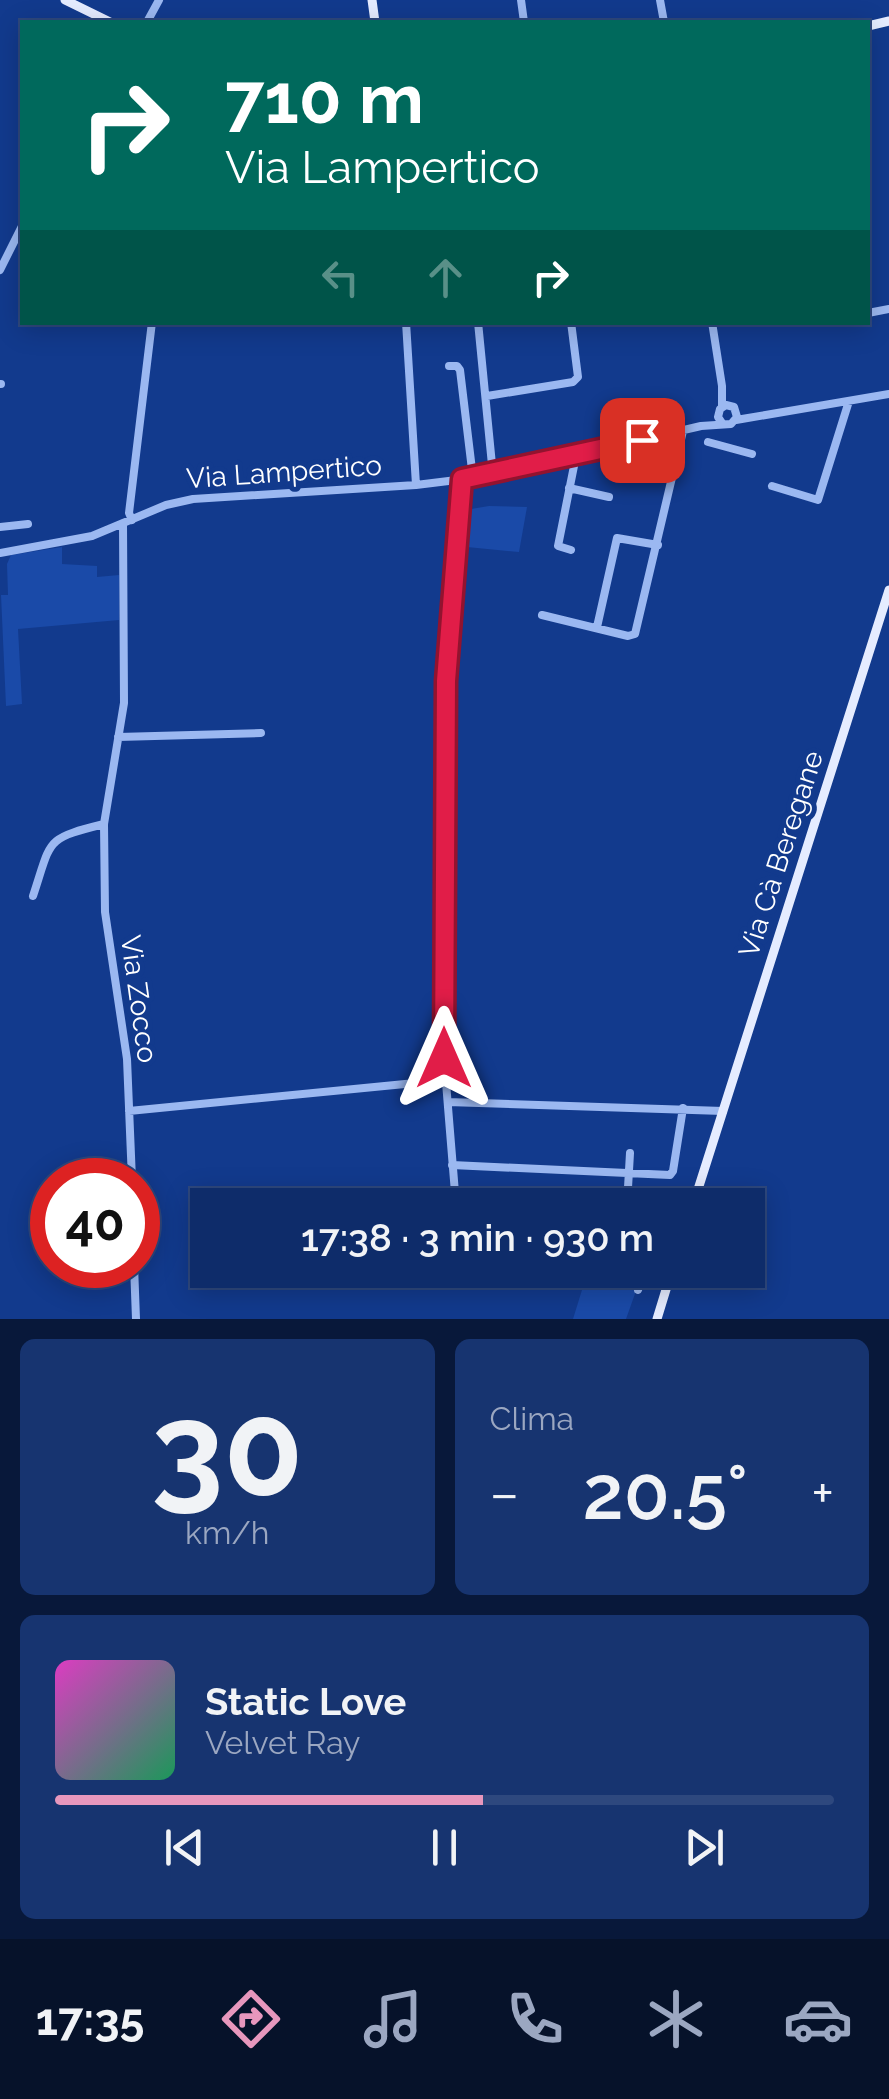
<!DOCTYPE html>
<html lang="it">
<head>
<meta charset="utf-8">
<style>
  :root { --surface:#0e2c6a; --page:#173470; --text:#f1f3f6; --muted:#9ba7c1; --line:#2e487e; --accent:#e797bd }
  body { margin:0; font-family:Raleway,sans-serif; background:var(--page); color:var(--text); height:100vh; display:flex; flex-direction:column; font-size:38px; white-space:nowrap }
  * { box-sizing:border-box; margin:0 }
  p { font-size:32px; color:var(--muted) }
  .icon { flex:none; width:55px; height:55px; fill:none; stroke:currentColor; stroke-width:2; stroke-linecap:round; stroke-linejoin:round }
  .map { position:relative; height:1319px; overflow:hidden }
  .drawer { display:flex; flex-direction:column; gap:20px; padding:20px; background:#08183a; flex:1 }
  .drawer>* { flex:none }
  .guide { position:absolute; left:20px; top:20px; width:850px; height:305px; border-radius:0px; box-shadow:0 5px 25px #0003,0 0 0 2px var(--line); background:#00695c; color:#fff; overflow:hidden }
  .speed { position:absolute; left:30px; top:1158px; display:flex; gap:20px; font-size:50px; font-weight:700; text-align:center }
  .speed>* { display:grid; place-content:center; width:130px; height:130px; border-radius:50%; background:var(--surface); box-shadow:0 5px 25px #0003,0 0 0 2px var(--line); line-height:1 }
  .speed .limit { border:15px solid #d22; background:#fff; color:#111 }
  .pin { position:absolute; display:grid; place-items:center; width:85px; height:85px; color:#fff; margin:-42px; border-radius:20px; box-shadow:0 5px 15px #0006 }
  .me { position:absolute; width:110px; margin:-55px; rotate:0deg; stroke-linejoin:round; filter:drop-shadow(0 0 8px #0008) }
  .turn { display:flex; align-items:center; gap:35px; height:210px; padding:0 40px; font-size:45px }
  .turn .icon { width:130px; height:130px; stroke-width:2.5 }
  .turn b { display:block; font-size:70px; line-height:85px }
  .lanes { display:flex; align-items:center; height:95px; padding:0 40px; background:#0003; justify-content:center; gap:50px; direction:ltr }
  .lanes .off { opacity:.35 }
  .big { font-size:75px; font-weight:600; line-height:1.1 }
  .drawer .widget { flex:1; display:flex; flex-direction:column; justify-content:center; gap:15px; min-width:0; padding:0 35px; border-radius:15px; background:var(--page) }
  .drawer .dial { align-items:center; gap:0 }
  .dial b { font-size:130px; line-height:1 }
  .song { display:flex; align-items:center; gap:30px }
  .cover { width:120px; height:120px; border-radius:15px; background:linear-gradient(135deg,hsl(310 70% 55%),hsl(150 70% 35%)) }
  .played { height:10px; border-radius:5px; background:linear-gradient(90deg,var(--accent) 55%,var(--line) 55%) }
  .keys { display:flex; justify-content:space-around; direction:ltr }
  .heat { display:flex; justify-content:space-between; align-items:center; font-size:55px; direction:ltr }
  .drawer .tiles { flex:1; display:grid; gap:20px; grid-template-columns:1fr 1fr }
  .widget:last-child { grid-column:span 2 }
  .trip { position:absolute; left:190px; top:1188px; width:575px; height:100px; border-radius:0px; background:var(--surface); box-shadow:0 5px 25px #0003,0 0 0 2px var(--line); font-weight:600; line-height:100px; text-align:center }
  .dock { display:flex; height:160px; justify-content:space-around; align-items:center; background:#06122a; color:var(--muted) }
  .dock .icon { width:70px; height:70px }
  .dock .selected { color:var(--accent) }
  .dock b { font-size:45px; color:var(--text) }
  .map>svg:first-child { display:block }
  .green { fill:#1a4aa8 }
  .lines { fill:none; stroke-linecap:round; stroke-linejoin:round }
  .minor { stroke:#9bb8f1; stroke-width:8 }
  .major { stroke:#e5ecff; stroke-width:9 }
  .route-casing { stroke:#92132f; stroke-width:25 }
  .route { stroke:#e11d48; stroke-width:18 }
  .labels { text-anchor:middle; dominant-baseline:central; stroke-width:10; stroke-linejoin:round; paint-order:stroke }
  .street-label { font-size:28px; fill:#fff; stroke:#123a8d }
</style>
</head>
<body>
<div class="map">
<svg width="889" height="1319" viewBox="0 0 889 1319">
  <rect width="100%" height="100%" fill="#123a8d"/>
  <path class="green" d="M489,506L527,507L519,552L467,547L468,521L464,519L465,510Z
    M62,547V564L97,566V577L119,575V620L18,629L22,704L6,706L1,595H8L7,564L11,555Z
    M586,1277L636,1291L626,1319H573Z"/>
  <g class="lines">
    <path class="minor" d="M521,0L524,22
      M660,0L664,22
      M147,22L159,0
      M0,270L22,226
      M868,313L889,309
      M406,322L416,485
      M478,322L493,475
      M712,322L722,386V407
      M449,366H457L460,370L473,478
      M0,384H1
      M487,396L573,382L578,377L571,322
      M736,420L889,394
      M708,442L752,454
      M772,486L818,500L849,401
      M569,488L609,497
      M132,520L129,513L152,322
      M123,523L124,703L104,824L105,912L127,1059L132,1180
      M0,527L28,524
      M571,550L558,546L576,456
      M0,553L92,536L166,505L193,499L416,485L481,477L701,426L731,424L737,417L734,407L726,405L720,409L718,417L722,423
      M542,615L628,636L635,634L683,431
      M597,627L617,538L658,545
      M118,737L261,733
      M33,896C52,839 44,839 104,824
      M448,1102L723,1111
      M129,1111L446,1080
      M452,1165L670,1175L673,1171L683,1108
      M456,1205L444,1058L446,681L462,479
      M627,1205L630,1153
      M134,1265L136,1319
      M638,1290L645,1270"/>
    <path class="major" d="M65,0L110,22
      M372,0L375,22
      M868,26L889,21
      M693,1205L889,590
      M657,1319L672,1270"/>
  </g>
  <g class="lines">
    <g class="route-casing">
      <path id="route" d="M444,1058L446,681L462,479L642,440"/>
    </g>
    <use href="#route" class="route"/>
  </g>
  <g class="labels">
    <g class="street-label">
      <text transform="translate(284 472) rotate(-4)">Via Lampertico</text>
      <text transform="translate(781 854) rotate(-72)">Via Cà Beregane</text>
      <text transform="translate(139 999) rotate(82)">Via Zocco</text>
    </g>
  </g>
</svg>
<div class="speed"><div class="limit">40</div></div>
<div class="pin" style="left:642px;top:440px;background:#d93025"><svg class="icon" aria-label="arrive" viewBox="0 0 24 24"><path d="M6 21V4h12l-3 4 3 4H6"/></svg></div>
<svg class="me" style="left:444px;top:1058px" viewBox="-20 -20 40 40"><path d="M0-17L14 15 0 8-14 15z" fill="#e11d48" stroke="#fff" stroke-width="4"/></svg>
<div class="trip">17:38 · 3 min · 930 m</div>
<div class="guide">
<div class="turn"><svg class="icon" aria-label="right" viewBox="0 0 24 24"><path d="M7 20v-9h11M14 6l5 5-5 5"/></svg><div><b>710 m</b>Via Lampertico</div></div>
<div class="lanes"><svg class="icon off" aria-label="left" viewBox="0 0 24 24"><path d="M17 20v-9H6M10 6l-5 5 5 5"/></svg><svg class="icon off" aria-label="ahead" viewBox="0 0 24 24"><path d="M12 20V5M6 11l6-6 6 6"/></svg><svg class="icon" aria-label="right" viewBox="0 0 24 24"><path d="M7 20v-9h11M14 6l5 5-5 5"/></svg></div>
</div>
</div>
<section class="drawer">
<div class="tiles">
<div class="widget dial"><b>30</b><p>km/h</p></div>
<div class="widget"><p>Clima</p>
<div class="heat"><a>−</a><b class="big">20.5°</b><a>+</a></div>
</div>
<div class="widget">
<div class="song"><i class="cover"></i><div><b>Static Love</b><p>Velvet Ray</p></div></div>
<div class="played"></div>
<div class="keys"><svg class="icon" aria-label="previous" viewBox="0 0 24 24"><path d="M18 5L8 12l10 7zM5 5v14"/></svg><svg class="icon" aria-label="pause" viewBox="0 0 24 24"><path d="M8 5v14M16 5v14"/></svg><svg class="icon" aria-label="next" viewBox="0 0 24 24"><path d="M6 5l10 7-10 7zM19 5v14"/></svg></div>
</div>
</div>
</section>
<nav class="dock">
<b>17:35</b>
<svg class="icon selected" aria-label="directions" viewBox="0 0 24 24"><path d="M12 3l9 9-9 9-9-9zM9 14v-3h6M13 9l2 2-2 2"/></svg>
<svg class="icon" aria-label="music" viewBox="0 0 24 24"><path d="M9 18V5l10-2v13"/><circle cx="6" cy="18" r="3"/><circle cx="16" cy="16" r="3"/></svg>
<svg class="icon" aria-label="phone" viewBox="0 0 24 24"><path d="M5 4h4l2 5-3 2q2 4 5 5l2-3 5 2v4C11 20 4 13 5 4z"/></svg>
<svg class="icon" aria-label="climate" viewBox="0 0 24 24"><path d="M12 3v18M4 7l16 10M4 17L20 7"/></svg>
<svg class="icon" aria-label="car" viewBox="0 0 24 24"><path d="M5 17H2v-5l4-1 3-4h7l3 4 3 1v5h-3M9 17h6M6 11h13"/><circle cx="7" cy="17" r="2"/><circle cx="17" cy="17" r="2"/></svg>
</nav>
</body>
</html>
